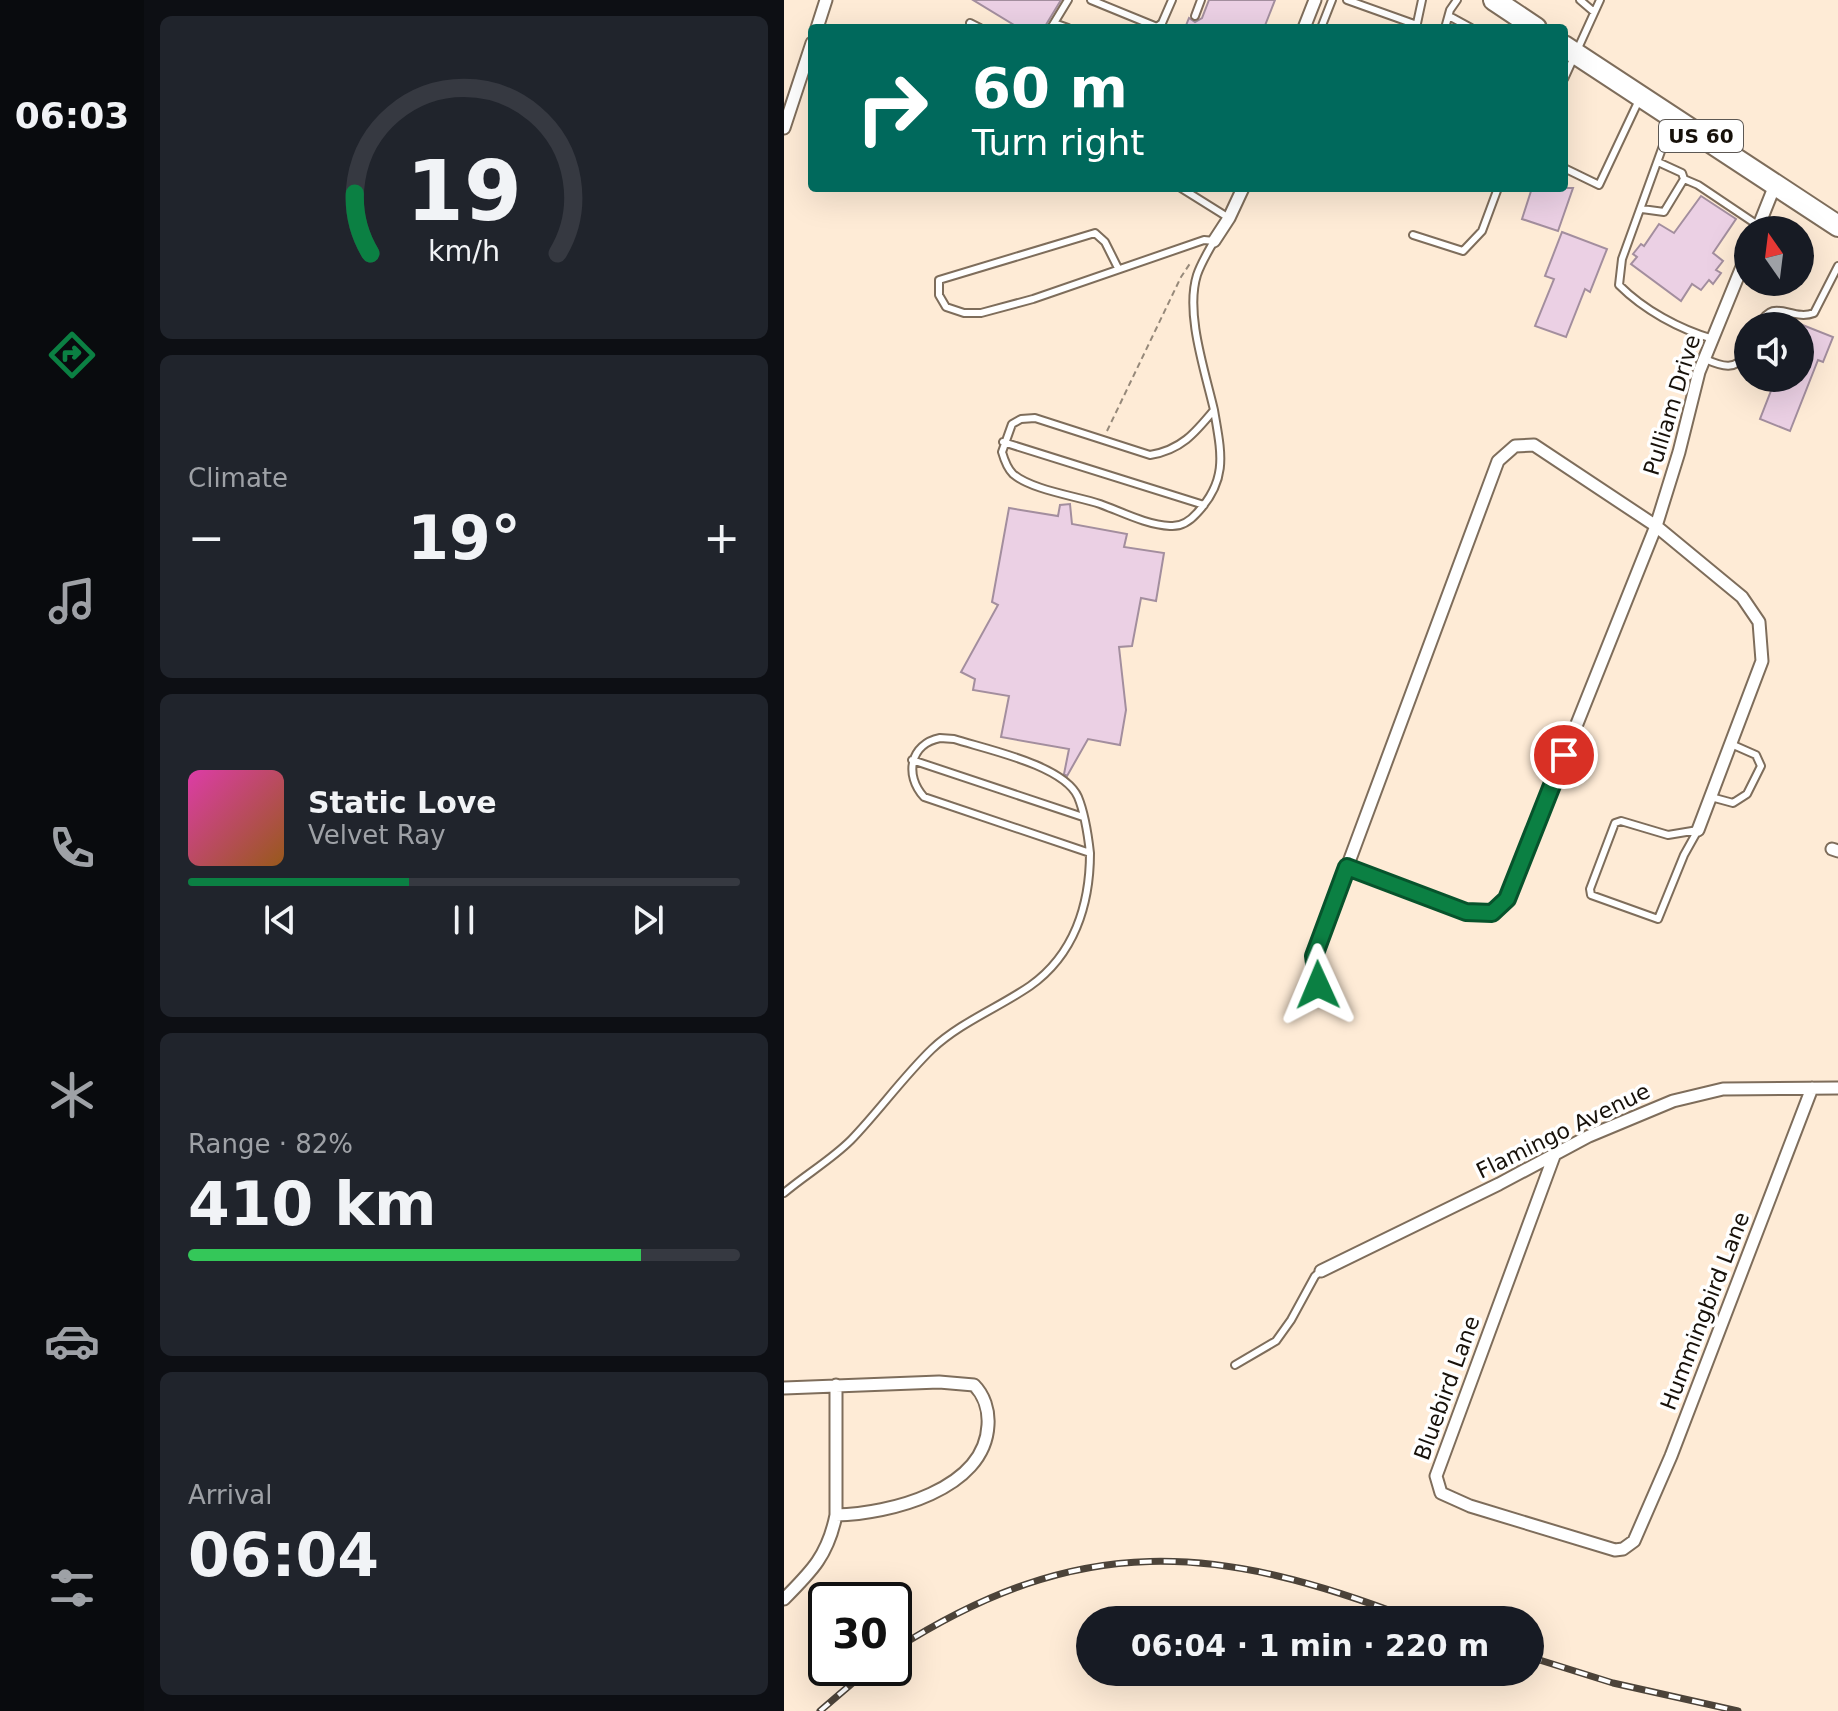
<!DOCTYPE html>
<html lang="en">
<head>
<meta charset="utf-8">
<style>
  :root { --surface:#171b24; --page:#20242c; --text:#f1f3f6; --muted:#9ea1a6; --line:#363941; --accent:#0b8043 }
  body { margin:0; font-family:"DejaVu Sans",sans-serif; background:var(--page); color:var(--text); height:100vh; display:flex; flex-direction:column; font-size:30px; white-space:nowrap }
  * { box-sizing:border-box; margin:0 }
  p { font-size:26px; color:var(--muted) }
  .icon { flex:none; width:44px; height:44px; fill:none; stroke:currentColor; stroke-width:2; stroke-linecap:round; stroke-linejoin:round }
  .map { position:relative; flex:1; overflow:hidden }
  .sheet { display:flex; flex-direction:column; gap:16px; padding:16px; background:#0d0f14; width:640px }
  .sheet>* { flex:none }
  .banner { position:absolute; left:24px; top:24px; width:760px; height:168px; border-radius:8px; box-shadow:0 8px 32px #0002; background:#00695c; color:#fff; overflow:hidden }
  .needle { width:52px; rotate:346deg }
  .controls { position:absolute; left:950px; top:216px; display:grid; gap:16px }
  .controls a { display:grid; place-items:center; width:80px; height:80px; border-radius:50%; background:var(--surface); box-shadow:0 8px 32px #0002; font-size:40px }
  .speed { position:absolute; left:24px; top:1582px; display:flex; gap:16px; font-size:40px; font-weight:700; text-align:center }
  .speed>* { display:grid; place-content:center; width:104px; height:104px; border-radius:50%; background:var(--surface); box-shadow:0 8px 32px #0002; line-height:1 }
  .speed .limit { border:4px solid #111; border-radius:12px; background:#fff; color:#111 }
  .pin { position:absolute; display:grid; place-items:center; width:68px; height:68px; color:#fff; margin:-34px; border:4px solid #fff; border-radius:50%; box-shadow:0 2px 8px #0007 }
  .me { position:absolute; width:88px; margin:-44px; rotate:359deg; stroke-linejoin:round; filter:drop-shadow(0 0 6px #0008) }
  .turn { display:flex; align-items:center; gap:28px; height:168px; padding:0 32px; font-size:36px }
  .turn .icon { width:104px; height:104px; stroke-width:2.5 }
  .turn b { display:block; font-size:56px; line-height:68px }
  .big { font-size:60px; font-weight:800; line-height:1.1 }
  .sheet .card { flex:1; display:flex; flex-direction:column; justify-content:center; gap:12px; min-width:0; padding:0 28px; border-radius:12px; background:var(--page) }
  .sheet .dial { align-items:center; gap:0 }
  .dial svg { height:208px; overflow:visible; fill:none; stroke:var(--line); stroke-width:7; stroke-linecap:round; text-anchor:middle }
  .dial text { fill:var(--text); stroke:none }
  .song { display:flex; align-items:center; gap:24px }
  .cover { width:96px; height:96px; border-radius:12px; background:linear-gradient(135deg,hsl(320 70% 55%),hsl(30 70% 35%)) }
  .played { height:8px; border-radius:4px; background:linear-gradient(90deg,var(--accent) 40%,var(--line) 40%) }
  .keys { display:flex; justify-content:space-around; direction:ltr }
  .heat { display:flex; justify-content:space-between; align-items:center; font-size:44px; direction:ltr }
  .charge { height:12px; border-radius:6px; background:linear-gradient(90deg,#34c759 82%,var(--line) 0) }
  .trip { position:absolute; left:292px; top:1606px; width:468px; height:80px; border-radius:40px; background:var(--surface); box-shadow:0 8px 32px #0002; font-weight:800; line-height:80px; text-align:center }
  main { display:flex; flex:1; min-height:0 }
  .tab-bar { display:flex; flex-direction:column; width:144px; justify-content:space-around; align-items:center; background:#090b0e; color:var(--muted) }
  .tab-bar .icon { width:56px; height:56px }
  .tab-bar .on { color:var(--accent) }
  .tab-bar b { font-size:36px; color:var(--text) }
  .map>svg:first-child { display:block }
  .building { fill:#ebd0e4; stroke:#a38e9e; stroke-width:2 }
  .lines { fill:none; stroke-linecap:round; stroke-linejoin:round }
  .lane-casing { stroke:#7e6d5b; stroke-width:10 }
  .street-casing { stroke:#7e6d5b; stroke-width:15 }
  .highway-casing { stroke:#7e6d5b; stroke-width:24 }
  .path { stroke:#96897a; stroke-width:2; stroke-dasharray:6 4; stroke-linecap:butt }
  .lane { stroke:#fff; stroke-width:6 }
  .street { stroke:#fff; stroke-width:11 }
  .highway { stroke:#fff; stroke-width:20 }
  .rail-casing { stroke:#4c4339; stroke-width:7 }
  .rail { stroke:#fff; stroke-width:4; stroke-dasharray:12; stroke-linecap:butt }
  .route-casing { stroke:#07532c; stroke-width:20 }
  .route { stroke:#0b8043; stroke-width:14 }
  .labels { text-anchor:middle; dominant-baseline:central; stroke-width:7; stroke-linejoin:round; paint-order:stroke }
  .shield { fill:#fff; stroke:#5d5854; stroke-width:2 }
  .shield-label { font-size:20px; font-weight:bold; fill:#17110a }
  .street-label { font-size:22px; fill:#17110a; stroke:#fff }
</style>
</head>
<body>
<main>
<nav class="tab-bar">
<b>06:03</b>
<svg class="icon on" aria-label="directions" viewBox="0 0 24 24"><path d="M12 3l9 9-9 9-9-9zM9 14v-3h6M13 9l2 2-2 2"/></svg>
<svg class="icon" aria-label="music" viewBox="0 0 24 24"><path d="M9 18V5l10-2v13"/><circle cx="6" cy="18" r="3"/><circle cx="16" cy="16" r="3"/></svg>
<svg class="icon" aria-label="phone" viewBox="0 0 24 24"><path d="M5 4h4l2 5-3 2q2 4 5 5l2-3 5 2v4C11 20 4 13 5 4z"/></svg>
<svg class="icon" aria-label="climate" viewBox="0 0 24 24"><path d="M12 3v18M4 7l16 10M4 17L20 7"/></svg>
<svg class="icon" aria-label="car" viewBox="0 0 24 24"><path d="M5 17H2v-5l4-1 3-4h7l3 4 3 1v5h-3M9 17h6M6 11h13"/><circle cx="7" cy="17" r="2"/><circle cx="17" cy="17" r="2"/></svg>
<svg class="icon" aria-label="filters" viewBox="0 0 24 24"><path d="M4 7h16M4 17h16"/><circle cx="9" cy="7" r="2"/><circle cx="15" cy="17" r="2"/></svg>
</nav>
<section class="sheet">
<div class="card dial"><svg viewBox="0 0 100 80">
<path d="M14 69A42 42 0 1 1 86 69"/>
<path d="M14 69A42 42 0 0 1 8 46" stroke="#0b8043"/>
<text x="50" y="56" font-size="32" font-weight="700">19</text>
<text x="50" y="72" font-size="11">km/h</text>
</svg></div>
<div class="card"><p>Climate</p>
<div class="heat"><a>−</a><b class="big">19°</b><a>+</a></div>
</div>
<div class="card">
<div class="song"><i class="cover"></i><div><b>Static Love</b><p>Velvet Ray</p></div></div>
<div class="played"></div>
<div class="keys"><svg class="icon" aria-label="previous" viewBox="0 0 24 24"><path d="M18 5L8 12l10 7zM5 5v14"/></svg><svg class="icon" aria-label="pause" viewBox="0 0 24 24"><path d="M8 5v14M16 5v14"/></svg><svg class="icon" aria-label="next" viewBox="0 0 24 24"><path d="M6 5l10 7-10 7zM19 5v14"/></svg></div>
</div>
<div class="card"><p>Range · 82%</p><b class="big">410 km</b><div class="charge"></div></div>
<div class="card"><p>Arrival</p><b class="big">06:04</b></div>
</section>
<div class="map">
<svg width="1054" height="1711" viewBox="0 0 1054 1711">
  <rect width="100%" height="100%" fill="#feebd6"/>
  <path class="building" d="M189,0H277L260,28H235Z
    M425,0H491L480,28H401L405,18L411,22L418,18Z
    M748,188H789L774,231L738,219Z
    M917,196L952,219L929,253L939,261L932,270L937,273L929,284L925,280L917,290L908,284L897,301L847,264L853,257L849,254L857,244L860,246L875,224L890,233Z
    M778,232L823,249L806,292L801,289L782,337L751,326L770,279L761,276Z
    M1016,324L1049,337L1039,362L1034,360L1006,431L976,419L992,378H1016Z
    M286,504L288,524L343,534L340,547L380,553L372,601L357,598L348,646L335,647L342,710L336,745L304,739L283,776L280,774L285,749L217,737L225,696L189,690L191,679L177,672L214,605L208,602L225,508L274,516L276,505Z"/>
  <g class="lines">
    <g class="lane-casing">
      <path id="lane" d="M307,0L373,27L378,23L388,0
        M563,0L633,25
        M796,0L810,12
        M411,16L417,0
        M665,16L687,28
        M186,23L196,28
        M270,23L284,28
        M267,28L284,0
        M537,28L548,0
        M632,28L638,0
        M661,28L666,10L673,0
        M780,79L816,0
        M888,121L838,259L835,285C860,310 895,329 929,339
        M780,168L815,185L855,100
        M900,179L914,185L975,226
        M397,188L445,218
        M858,209L880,212L900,179L898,173L874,162
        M629,235L679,251L698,231L714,188
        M334,268L321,242L311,233L155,280V295L162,307L180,313H197L249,299L420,240L430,241C424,252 417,263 413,275C401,313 421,371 430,410
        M975,326C989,295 1007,322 1030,313L1054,266
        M921,359C939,367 951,371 964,353
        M430,410C437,452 445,479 413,513C406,521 397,527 386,526C363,525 338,512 316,504C292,496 248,490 229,474C223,468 220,459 218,452L228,424L237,419L251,418L366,455C397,450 411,433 430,410Z
        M219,442L420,505
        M156,738L170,739C201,749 280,765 294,797C301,814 304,835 306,853L140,797C120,775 126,744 156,738Z
        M128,760L299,817
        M927,797L949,803L963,794L977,766L972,755L947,744
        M837,821L884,835L914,830L900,855L874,919L807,895L806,889L831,823Z
        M0,1193C21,1175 47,1160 67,1140C95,1111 119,1077 148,1049C177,1022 214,1008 246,986C290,955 306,905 306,853
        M451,1365L492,1341L507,1320L531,1276L537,1271"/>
    </g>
    <g class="street-casing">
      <path id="street" d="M33,28L42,0
        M520,28L531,0
        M0,128L28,43
        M973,230L991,185
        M430,241L445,218L459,188
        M1048,849L1054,851
        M563,867L682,912L708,913L723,899L872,526L895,452L915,372L964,252
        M534,985L530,956L714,461L731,446L750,445L872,526L958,597L975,622L978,661L914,830
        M770,1156L652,1476L657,1493L686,1506L831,1550L839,1549L850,1541L887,1456L1028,1088
        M537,1271L715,1184L805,1136L889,1101L939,1089L1054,1088
        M0,1388L155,1382L190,1385C200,1395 205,1410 204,1425C201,1490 105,1514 52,1515
        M0,1599C28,1571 44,1555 52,1515V1385"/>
    </g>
    <g class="highway-casing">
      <path id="highway" d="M710,0L752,28
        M780,46L1054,226"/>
    </g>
    <path class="path" d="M323,431L397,277L407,262"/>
    <use href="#lane" class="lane"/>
    <use href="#street" class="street"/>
    <use href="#highway" class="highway"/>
    <g class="rail-casing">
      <path id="rail" d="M110,1650C296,1531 432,1543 631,1620
        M746,1657L829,1683L954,1711
        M36,1711L86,1668"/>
    </g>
    <use href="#rail" class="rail"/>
  </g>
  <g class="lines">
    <g class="route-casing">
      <path id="route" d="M534,985L530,956L563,867L682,912L708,913L723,899L780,755"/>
    </g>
    <use href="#route" class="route"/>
  </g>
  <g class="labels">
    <rect class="shield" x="875" y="120" width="84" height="32" rx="6"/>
    <g class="shield-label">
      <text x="917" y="136">US 60</text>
    </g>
    <g class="street-label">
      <text transform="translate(888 405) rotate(-73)">Pulliam Drive</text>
      <text transform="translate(779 1131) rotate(-26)">Flamingo Avenue</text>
      <text transform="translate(921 1311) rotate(-69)">Hummingbird Lane</text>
      <text transform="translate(663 1388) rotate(-70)">Bluebird Lane</text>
    </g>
  </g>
</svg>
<div class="controls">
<a><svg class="needle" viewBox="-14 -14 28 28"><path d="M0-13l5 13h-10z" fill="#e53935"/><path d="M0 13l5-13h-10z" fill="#9ea1a6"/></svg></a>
<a><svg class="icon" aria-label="sound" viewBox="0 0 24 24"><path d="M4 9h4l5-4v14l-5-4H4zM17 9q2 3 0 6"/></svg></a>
</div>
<div class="speed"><div class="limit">30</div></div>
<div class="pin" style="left:780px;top:755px;background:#d93025"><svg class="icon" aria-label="arrive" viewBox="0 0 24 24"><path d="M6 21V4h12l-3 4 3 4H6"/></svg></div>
<svg class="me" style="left:534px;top:985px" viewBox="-20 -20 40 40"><path d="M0-17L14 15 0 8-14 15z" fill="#0b8043" stroke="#fff" stroke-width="4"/></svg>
<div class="trip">06:04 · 1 min · 220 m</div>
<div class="banner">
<div class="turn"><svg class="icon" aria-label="right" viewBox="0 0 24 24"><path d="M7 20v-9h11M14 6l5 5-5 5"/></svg><div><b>60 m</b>Turn right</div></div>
</div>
</div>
</main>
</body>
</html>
